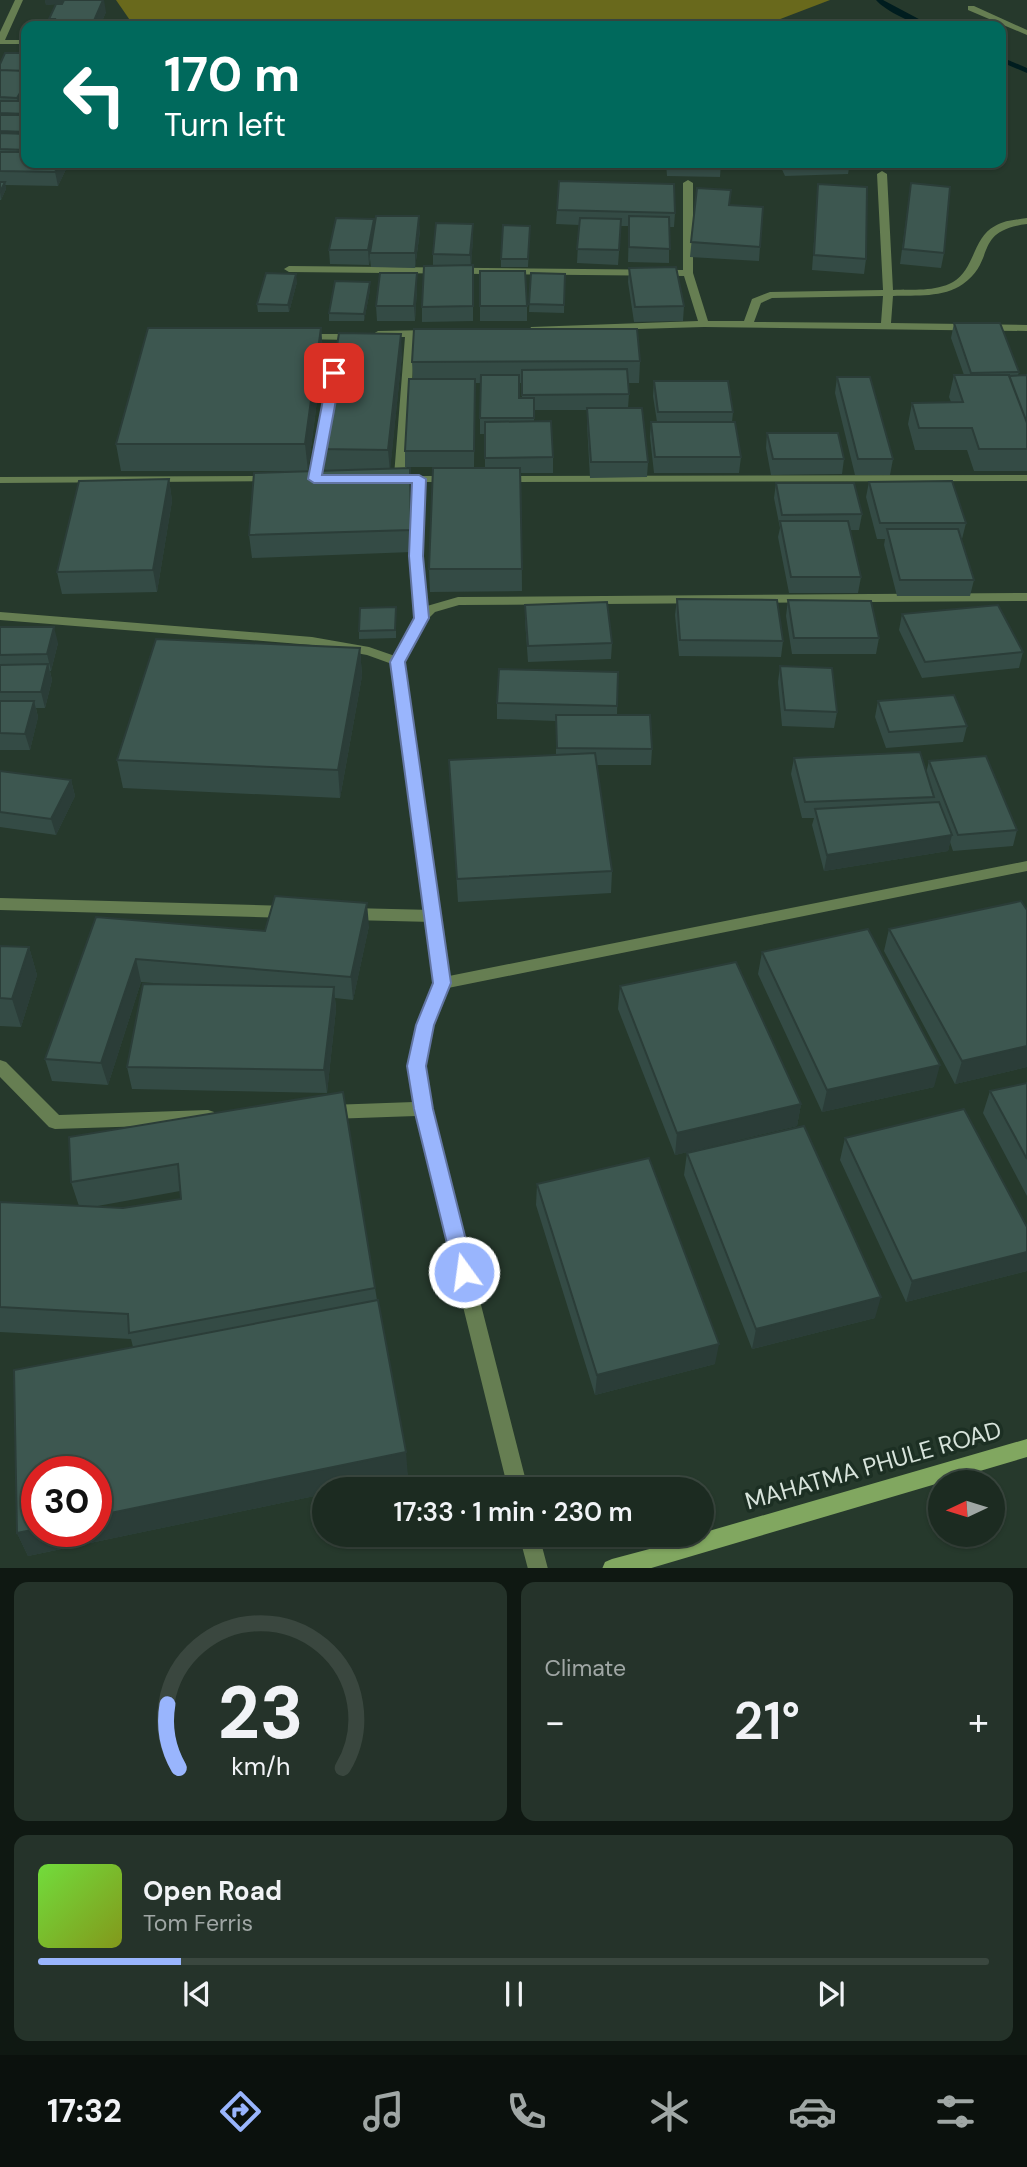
<!DOCTYPE html>
<html lang="en">
<head>
<meta charset="utf-8">
<style>
  :root { --surface:#1c2b21; --page:#25332a; --text:#f1f3f6; --muted:#a0a7a5; --line:#3a473f; --accent:#99b5fd }
  body { margin:0; font-family:"DM Sans",sans-serif; background:var(--page); color:var(--text); height:100vh; display:flex; flex-direction:column; font-size:26px; white-space:nowrap }
  * { box-sizing:border-box; margin:0 }
  p { font-size:23px; color:var(--muted) }
  .icon { flex:none; width:38px; height:38px; fill:none; stroke:currentColor; stroke-width:2; stroke-linecap:round; stroke-linejoin:round }
  .map { position:relative; height:1568px; overflow:hidden }
  .panel { display:flex; flex-direction:column; gap:14px; padding:14px; background:#0f1812; flex:1 }
  .panel>* { flex:none }
  .guide { position:absolute; left:21px; top:21px; width:985px; height:147px; border-radius:14px; box-shadow:0 2px 5px #0004,0 0 0 2px var(--line); background:#00695c; color:#fff; overflow:hidden }
  .needle { width:46px; rotate:266deg }
  .buttons { position:absolute; left:928px; top:1470px; display:grid; gap:14px }
  .buttons a { display:grid; place-items:center; width:77px; height:77px; border-radius:50%; background:var(--surface); box-shadow:0 2px 5px #0004,0 0 0 2px var(--line); font-size:35px }
  .speed { position:absolute; left:21px; top:1456px; display:flex; gap:14px; font-size:35px; font-weight:700; text-align:center }
  .speed>* { display:grid; place-content:center; width:91px; height:91px; border-radius:50%; background:var(--surface); box-shadow:0 2px 5px #0004,0 0 0 2px var(--line); line-height:1 }
  .speed .limit { border:10px solid #d22; background:#fff; color:#111 }
  .pin { position:absolute; display:grid; place-items:center; width:60px; height:60px; color:#fff; margin:-30px; border-radius:14px; box-shadow:0 4px 10px #0006 }
  .me { position:absolute; width:77px; margin:-38px; rotate:346deg; stroke-linejoin:round; filter:drop-shadow(0 0 5px #0008) }
  .turn { display:flex; align-items:center; gap:24px; height:147px; padding:0 28px; font-size:32px }
  .turn .icon { width:91px; height:91px; stroke-width:2.5 }
  .turn b { display:block; font-size:49px; line-height:60px }
  .big { font-size:52px; font-weight:600; line-height:1.1 }
  .panel .card { flex:1; display:flex; flex-direction:column; justify-content:center; gap:10px; min-width:0; padding:0 24px; border-radius:14px; background:var(--page) }
  .panel .dial { align-items:center; gap:0 }
  .dial svg { height:182px; overflow:visible; fill:none; stroke:var(--line); stroke-width:7; stroke-linecap:round; text-anchor:middle }
  .dial text { fill:var(--text); stroke:none }
  .song { display:flex; align-items:center; gap:21px }
  .cover { width:84px; height:84px; border-radius:10px; background:linear-gradient(135deg,hsl(100 70% 55%),hsl(70 70% 35%)) }
  .played { height:7px; border-radius:4px; background:linear-gradient(90deg,var(--accent) 15%,var(--line) 15%) }
  .keys { display:flex; justify-content:space-around; direction:ltr }
  .heat { display:flex; justify-content:space-between; align-items:center; font-size:38px; direction:ltr }
  .panel .tiles { flex:1; display:grid; gap:14px; grid-template-columns:1fr 1fr }
  .card:last-child { grid-column:span 2 }
  .trip { position:absolute; left:312px; top:1477px; width:402px; height:70px; border-radius:35px; background:var(--surface); box-shadow:0 2px 5px #0004,0 0 0 2px var(--line); font-weight:600; line-height:70px; text-align:center }
  .tabs { display:flex; height:112px; justify-content:space-around; align-items:center; background:#0b110d; color:var(--muted) }
  .tabs .icon { width:49px; height:49px }
  .tabs .active { color:var(--accent) }
  .tabs b { font-size:32px; color:var(--text) }
  .map>svg:first-child { display:block }
  .forest { fill:#69691c }
  .lines { fill:none; stroke-linecap:round; stroke-linejoin:round }
  .stream { fill:#001d1f; fill-rule:evenodd }
  .lane { fill:#667e52; fill-rule:evenodd }
  .street { fill:#667e52; fill-rule:evenodd }
  .secondary { fill:#81a760; fill-rule:evenodd }
  .wall { fill:#344b45; fill-rule:evenodd }
  .shaded-wall { fill:#2b3d38 }
  .building { fill:#3d5750; stroke:#2b3d38; stroke-width:2 }
  .route { fill:#99b5fd; stroke:#6376a4; stroke-width:2 }
  .labels { text-anchor:middle; dominant-baseline:central; stroke-width:7; stroke-linejoin:round; paint-order:stroke }
  .near-street-label { font-size:24px; fill:#d7e3db; stroke:#1c2f23 }
</style>
</head>
<body>
<div class="map">
<svg width="1027" height="1569" viewBox="0 0 1027 1569">
  <rect width="100%" height="100%" fill="#26392c"/>
  <path class="forest" d="M116,0H830L762,26H134Z"/>
  <g class="lines">
    <path class="stream" d="M876,0H883L932,26C918,27 885,11 876,0Z
      M1001,57L1027,68V73L1001,62Z"/>
    <path class="lane" d="M968,6H974L1027,30V35L968,10Z
      M0,898L288,906L293,908L296,912L293,916L288,918L0,910Z
      M351,908L433,910L438,912L441,916L438,920L433,922L351,920L346,918L343,914L346,910Z"/>
    <path class="street" d="M15,0H23L5,40H26V44H0V32Z
      M882,171L887,174L893,290C913,289 935,292 953,282C975,269 973,237 995,226C1005,220 1016,220 1027,218V224C972,231 997,260 963,284C943,298 916,295 893,296L891,323L1027,325V331L704,327L535,332L530,329L531,327L698,321L684,276L289,272L284,269L289,266L683,270V183L688,180L693,183V273L708,321H744L752,299L770,292L883,290L877,174ZM883,296L881,323L754,322L761,303L772,298Z
      M431,330L435,331V335L415,336L406,476H452L458,479L452,482H425L422,556L427,606L458,597L1027,593V601L459,605L435,612L427,620L405,662L449,976L1027,861V871L448,988L433,1025L424,1066L431,1109L528,1489H508L416,1116L330,1119L324,1117L322,1112L324,1107L330,1105L414,1102L408,1066L417,1025L434,983L392,664L367,655L312,645L0,620V612L312,637L369,647L395,656L416,618L410,556L413,482H391L385,479L394,476L405,337H378L373,334L378,331Z
      M303,334H350L355,337L350,340L299,339L298,337Z
      M331,388L336,391L320,479L314,482L308,479L326,391Z
      M1027,475V481L503,482L497,479L503,476Z
      M270,476L276,479L274,481L0,483V477Z
      M0,1060L6,1062L59,1115L208,1110L214,1112L216,1117L214,1122L208,1124L55,1129L49,1127L0,1077Z
      M519,1535H539L548,1569H528Z"/>
    <path class="secondary" d="M1027,1439V1457L648,1569H602L605,1562L612,1559L702,1535V1533Z"/>
  </g>
  <path class="wall" d="M45,0L106,12L100,26H51L49,19L56,4L46,5Z
    M0,64L26,101V163H71L70,165H66L67,167L58,186L5,185L6,189L1,200H0Z
    M666,163H721L720,177L667,176Z
    M779,163H850L848,174L785,176Z
    M911,183L944,253L941,268L900,264Z
    M818,184L866,259L864,274L812,270Z
    M697,188L729,205L760,247L759,261L690,257Z
    M557,210L675,213L674,227H669V263L628,262L629,226H621L618,265L577,263L579,225L556,224Z
    M374,225L420,231L415,268L371,267L370,259L369,265L330,264L329,250Z
    M530,226L528,267H501V259Z
    M473,238L471,265H473V321L422,322V307L433,265V254Z
    M629,268L684,306L683,321L634,322L628,282Z
    M480,271L527,306V321H480Z
    M417,273V288L415,321H377L376,306Z
    M531,273L565,274L564,313L529,312Z
    M297,282L289,312H258L257,304Z
    M370,290L364,321H329V313Z
    M954,323L1019,372L1018,375H1027V471H974L967,450H915L908,424L912,403L951,402L949,397L954,375H964L951,338Z
    M321,328L323,354L308,471H121L116,444Z
    M402,355L390,469L410,468L412,552L252,558L249,535L323,471L321,449Z
    M640,361L639,383H628L629,394L628,408L648,462L647,477L590,478L587,424V410H534V421L553,457V473H521L522,591L430,592L429,569L485,468V434H480V383H475L474,467H405V451L413,379L412,362ZM519,383H522V398H519Z
    M837,377L893,459L890,475H855L835,393Z
    M654,381L733,412L732,422L741,457L739,473H654L650,437L651,422H657L653,396Z
    M767,433L844,459L842,474L771,475L766,448Z
    M169,479L172,501L157,592L62,594L57,572Z
    M869,482L966,523L962,539H961L974,580L970,596H897L884,545L885,539H877L866,497Z
    M776,483L862,514L859,530H850L861,577L858,593H789L778,537L780,528L774,498Z
    M677,599L783,641L781,657L679,656L675,615Z
    M788,600L879,638L876,654H792L786,616Z
    M525,605L612,643L611,659L528,662L525,620Z
    M396,607V638L359,639V631Z
    M902,614L1023,652L1019,668L922,678L899,630Z
    M0,627L58,643L51,671H50L52,680L45,708H36L38,717L30,750H0Z
    M360,648L362,676L340,798L123,788L117,760Z
    M780,666L837,712L834,728L782,726L778,682Z
    M618,672L617,715L652,749L651,765H596L612,871L611,893L458,902L449,760L556,755V721L497,719V703Z
    M878,701L967,726L963,742L886,748L875,717Z
    M794,758L926,773L929,761L1017,830L1013,846L953,851L950,842L948,851L824,871L812,825L814,818H802L791,774Z
    M0,771L71,780L75,796L56,835L0,827Z
    M1027,910V1067L955,1084L884,951L889,929Z
    M96,917L265,931L369,926L353,1000L335,998L336,1009L327,1093L132,1089L127,1067L166,984L141,982L108,1085L52,1081L45,1059Z
    M0,946L29,947L37,975L21,1027L0,1026Z
    M762,952L934,1087L822,1112L758,974Z
    M620,986L801,1104L797,1126L675,1155L618,1009Z
    M1027,1083V1196L983,1113L990,1091Z
    M343,1092L377,1300L408,1477L324,1489V1494L28,1556L17,1533L133,1347L131,1339L0,1332V1202L79,1206L71,1182ZM180,1191L181,1199L123,1208L92,1207Z
    M845,1138L1027,1227V1271L906,1302L840,1160Z
    M687,1153L875,1318L752,1349L684,1175Z
    M537,1184L715,1364L595,1395L536,1205Z"/>
  <path class="shaded-wall" d="M45,0H97V1L46,5Z
    M104,0L106,12L100,26H86L85,25Z
    M26,83V101L19,112L17,98Z
    M60,163H66L67,167L58,186L55,172Z
    M5,182L6,189L1,200L0,192Z
    M419,216L420,231L415,268V253Z
    M374,219L375,234L370,253L369,265L368,250Z
    M473,224V238L471,269L470,255Z
    M417,273V288L415,321L414,306Z
    M296,274L297,282L289,312L288,305Z
    M370,282V290L364,321V314Z
    M321,328L323,354L308,471L305,444Z
    M401,334L402,355L390,472L388,450Z
    M410,468L411,490L412,552L411,530Z
    M169,479L172,501L157,592L153,570Z
    M54,627L58,643L51,671L47,654Z
    M360,648L362,676L340,798L338,770Z
    M48,664L52,680L45,708L41,692Z
    M34,701L38,717L30,750L25,734Z
    M71,780L75,796L56,835L51,819Z
    M952,835L948,851L824,871L827,855Z
    M367,903L369,926L353,1000L351,977Z
    M29,947L37,975L21,1027L12,999Z
    M136,959L141,982L108,1085L101,1063Z
    M334,987L336,1009L327,1093L324,1070Z
    M1027,1046V1067L955,1084L962,1061Z
    M940,1065L934,1087L822,1112L827,1090Z
    M801,1104L797,1126L675,1155L677,1133Z
    M1027,1252V1271L906,1302L912,1281Z
    M881,1297L875,1318L752,1349L756,1329Z
    M719,1344L715,1364L595,1395L597,1375Z
    M406,1452L408,1477L347,1489H324V1494L28,1556L17,1533L37,1529V1531H96V1516Z"/>
  <path class="building" d="M64,0H103L93,23L85,25L54,23L55,19H49L56,4H62Z
    M5,53H26V71L0,70V64Z
    M0,70L26,71V83L17,98L0,97Z
    M0,101H26V114L0,113Z
    M0,115H26V132L0,131Z
    M0,133L26,134V150L0,149Z
    M0,152H26V163H60L55,172L0,171Z
    M559,181L674,184L675,213L557,210Z
    M0,182H5L0,192Z
    M911,183L950,187L944,253L903,249Z
    M818,184L867,187L866,259L814,255Z
    M697,188L731,190L729,205L763,207L760,247L691,242Z
    M376,216H419L415,253H370Z
    M629,216L669,217L670,249L629,247Z
    M336,218L374,219L368,250H329Z
    M580,218L621,219L619,250L577,249Z
    M436,223L473,224L470,255L433,254Z
    M503,225L530,226L528,259H501Z
    M473,265V306L422,307L424,266Z
    M676,267L684,306L635,307L629,268Z
    M480,271H525L527,306H480Z
    M266,273L296,274L288,305L257,304Z
    M380,273H417L414,306H376Z
    M531,273L565,274L564,305L529,304Z
    M335,281L370,282L364,314L329,313Z
    M954,323H1000L1019,372L971,373Z
    M148,328H321L305,444H116Z
    M414,329H637L640,361L412,362Z
    M339,333L401,334L388,450L321,449Z
    M627,369L629,394L522,395V370Z
    M481,375H519V398H534V418H480Z
    M954,375H1009L1027,423V449H979L972,428H919L912,403L963,402Z
    M1027,375V423L1009,376Z
    M837,377H870L893,459H858Z
    M409,379H475L474,451H405Z
    M654,381H728L733,412H658Z
    M587,408H642L648,462H591Z
    M551,421L553,457L485,458V422Z
    M651,422H735L741,457H655Z
    M767,433H838L844,459H773Z
    M410,468L411,530L249,535L254,473Z
    M433,468H520L522,569H429Z
    M169,479L153,570L57,572L79,481Z
    M952,481L966,523H880L869,482Z
    M776,483H854L862,514L782,515Z
    M780,521H848L861,577H791Z
    M887,529H958L974,580H900Z
    M677,599L777,600L783,641L680,640Z
    M788,600L871,601L879,638H794Z
    M607,602L612,643L528,646L525,605Z
    M998,605L1023,652L925,662L902,614Z
    M396,607L395,630L359,631L360,608Z
    M0,627H54L47,654L0,655Z
    M156,639L360,648L338,770L117,760Z
    M48,664L41,692H0V665Z
    M780,666L832,668L837,712L785,710Z
    M499,669L618,672L617,706L497,703Z
    M954,695L967,726L889,732L878,701Z
    M0,701H34L25,734L0,733Z
    M556,715H650L652,749L557,748Z
    M920,752L934,797L805,802L794,758Z
    M595,753L612,871L457,879L449,760Z
    M986,756L1017,830L958,835L929,761Z
    M0,771L71,780L51,819L0,812Z
    M939,802L952,835L827,855L815,809Z
    M275,896L367,903L351,977L136,959L101,1063L45,1059L96,917L265,931Z
    M1021,901L1027,910V1046L962,1061L889,929Z
    M868,929L940,1065L827,1090L762,952Z
    M0,946L29,947L12,999L0,998Z
    M736,962L801,1104L677,1133L620,986Z
    M143,984L334,987L324,1070L127,1067Z
    M1027,1083V1159L990,1091Z
    M343,1092L375,1288L129,1333L128,1314L0,1307V1202L123,1208L181,1199L178,1164L71,1182L69,1137Z
    M964,1109L1027,1227V1252L912,1281L845,1138Z
    M804,1126L881,1297L756,1329L687,1153Z
    M649,1158L719,1344L597,1375L537,1184Z
    M378,1300L406,1452L96,1516V1472H37V1529L17,1533L14,1370Z"/>
  <path class="route" d="M334,370L341,373L322,475H419L426,479L423,556L429,618L405,662L451,983L434,1025L426,1066L433,1109L474,1272L471,1279L464,1281L457,1279L454,1272L414,1109L407,1066L416,1025L433,983L390,662L414,618L409,556L412,483H314L308,479L328,373Z"/>
  <g class="labels">
    <g class="near-street-label">
      <text transform="translate(873 1465) rotate(-16)">MAHATMA PHULE ROAD</text>
    </g>
  </g>
</svg>
<div class="buttons">
<a><svg class="needle" viewBox="-14 -14 28 28"><path d="M0-13l5 13h-10z" fill="#e53935"/><path d="M0 13l5-13h-10z" fill="#a0a7a5"/></svg></a>
</div>
<div class="speed"><div class="limit">30</div></div>
<div class="pin" style="left:334px;top:373px;background:#d93025"><svg class="icon" aria-label="arrive" viewBox="0 0 24 24"><path d="M6 21V4h12l-3 4 3 4H6"/></svg></div>
<svg class="me" style="left:464px;top:1272px" viewBox="-20 -20 40 40"><circle r="17" fill="#99b5fd" stroke="#fff" stroke-width="3"/><path d="M0-11L8 9 0 5-8 9z" fill="#fff"/></svg>
<div class="trip">17:33 · 1 min · 230 m</div>
<div class="guide">
<div class="turn"><svg class="icon" aria-label="left" viewBox="0 0 24 24"><path d="M17 20v-9H6M10 6l-5 5 5 5"/></svg><div><b>170 m</b>Turn left</div></div>
</div>
</div>
<section class="panel">
<div class="tiles">
<div class="card dial"><svg viewBox="0 0 100 80">
<path d="M14 69A42 42 0 1 1 86 69"/>
<path d="M14 69A42 42 0 0 1 9 41" stroke="#99b5fd"/>
<text x="50" y="56" font-size="32" font-weight="700">23</text>
<text x="50" y="72" font-size="11">km/h</text>
</svg></div>
<div class="card"><p>Climate</p>
<div class="heat"><a>−</a><b class="big">21°</b><a>+</a></div>
</div>
<div class="card">
<div class="song"><i class="cover"></i><div><b>Open Road</b><p>Tom Ferris</p></div></div>
<div class="played"></div>
<div class="keys"><svg class="icon" aria-label="previous" viewBox="0 0 24 24"><path d="M18 5L8 12l10 7zM5 5v14"/></svg><svg class="icon" aria-label="pause" viewBox="0 0 24 24"><path d="M8 5v14M16 5v14"/></svg><svg class="icon" aria-label="next" viewBox="0 0 24 24"><path d="M6 5l10 7-10 7zM19 5v14"/></svg></div>
</div>
</div>
</section>
<nav class="tabs">
<b>17:32</b>
<svg class="icon active" aria-label="directions" viewBox="0 0 24 24"><path d="M12 3l9 9-9 9-9-9zM9 14v-3h6M13 9l2 2-2 2"/></svg>
<svg class="icon" aria-label="music" viewBox="0 0 24 24"><path d="M9 18V5l10-2v13"/><circle cx="6" cy="18" r="3"/><circle cx="16" cy="16" r="3"/></svg>
<svg class="icon" aria-label="phone" viewBox="0 0 24 24"><path d="M5 4h4l2 5-3 2q2 4 5 5l2-3 5 2v4C11 20 4 13 5 4z"/></svg>
<svg class="icon" aria-label="climate" viewBox="0 0 24 24"><path d="M12 3v18M4 7l16 10M4 17L20 7"/></svg>
<svg class="icon" aria-label="car" viewBox="0 0 24 24"><path d="M5 17H2v-5l4-1 3-4h7l3 4 3 1v5h-3M9 17h6M6 11h13"/><circle cx="7" cy="17" r="2"/><circle cx="17" cy="17" r="2"/></svg>
<svg class="icon" aria-label="filters" viewBox="0 0 24 24"><path d="M4 7h16M4 17h16"/><circle cx="9" cy="7" r="2"/><circle cx="15" cy="17" r="2"/></svg>
</nav>
</body>
</html>
